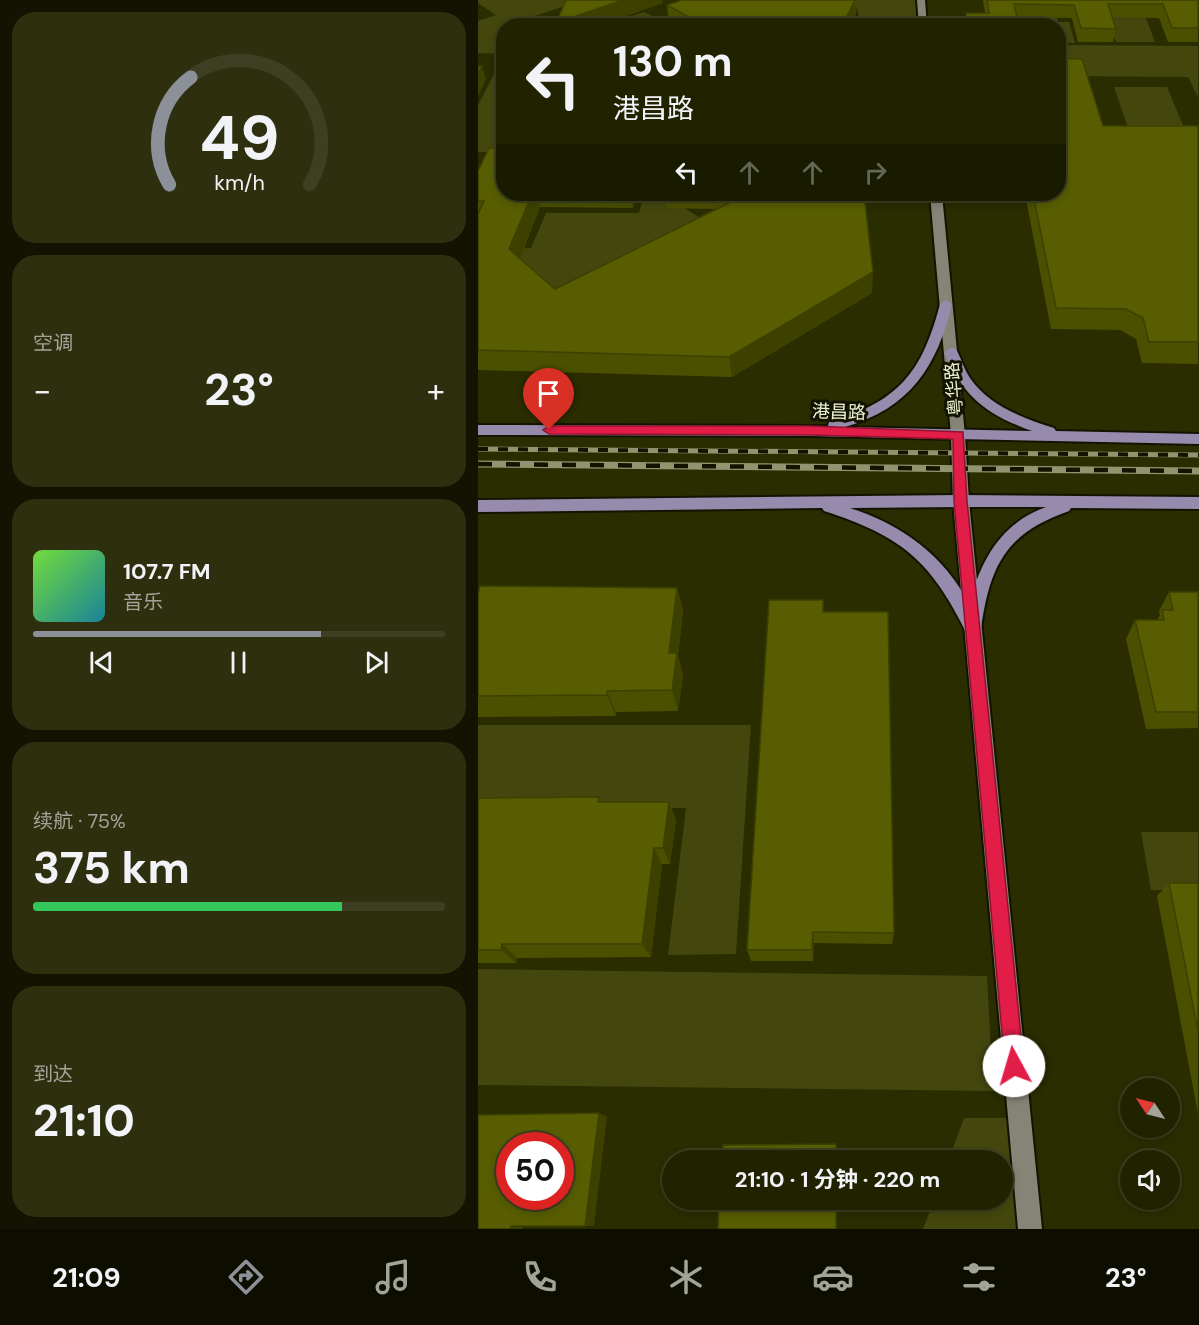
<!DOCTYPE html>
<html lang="zh">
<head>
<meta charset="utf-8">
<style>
  :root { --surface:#202200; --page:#2d2f0f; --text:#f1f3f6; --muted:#a2a499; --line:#3d3f22; --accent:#8c9099 }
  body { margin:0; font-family:"DM Sans","Noto Sans SC",sans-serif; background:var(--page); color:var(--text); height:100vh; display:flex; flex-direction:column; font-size:22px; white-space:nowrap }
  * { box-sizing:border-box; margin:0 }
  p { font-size:20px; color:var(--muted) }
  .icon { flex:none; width:33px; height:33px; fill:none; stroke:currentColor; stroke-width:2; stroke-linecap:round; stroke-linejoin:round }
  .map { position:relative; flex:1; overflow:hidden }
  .sheet { display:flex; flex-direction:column; gap:12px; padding:12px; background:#121300; width:478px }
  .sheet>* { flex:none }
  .hud { position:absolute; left:18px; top:18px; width:570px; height:183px; border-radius:24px; box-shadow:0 3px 9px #0003,0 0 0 2px var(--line); background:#202200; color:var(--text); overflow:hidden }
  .needle { width:39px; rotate:305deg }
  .controls { position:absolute; left:642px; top:1078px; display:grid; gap:12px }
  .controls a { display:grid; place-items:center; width:60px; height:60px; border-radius:50%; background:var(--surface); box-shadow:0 3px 9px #0003,0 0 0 2px var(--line); font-size:30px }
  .speed { position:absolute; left:18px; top:1132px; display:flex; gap:12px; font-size:30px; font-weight:700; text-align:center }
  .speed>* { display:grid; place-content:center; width:78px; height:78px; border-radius:50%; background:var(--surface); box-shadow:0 3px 9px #0003,0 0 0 2px var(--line); line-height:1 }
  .speed .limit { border:9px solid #d22; background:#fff; color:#111 }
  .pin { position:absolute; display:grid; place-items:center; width:51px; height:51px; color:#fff; margin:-62px -26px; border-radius:50% 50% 50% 0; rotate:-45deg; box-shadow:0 0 6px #0007 }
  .pin .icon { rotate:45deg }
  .me { position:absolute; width:66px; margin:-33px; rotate:354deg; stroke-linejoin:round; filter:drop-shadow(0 0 4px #0008) }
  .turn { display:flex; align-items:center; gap:21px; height:126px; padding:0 18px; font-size:27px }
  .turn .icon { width:78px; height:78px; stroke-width:2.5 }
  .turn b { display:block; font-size:42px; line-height:51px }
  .lanes { display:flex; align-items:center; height:57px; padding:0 18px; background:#0003; justify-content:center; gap:30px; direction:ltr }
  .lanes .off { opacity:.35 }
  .big { font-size:45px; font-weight:700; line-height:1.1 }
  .sheet .tile { flex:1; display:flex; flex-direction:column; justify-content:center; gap:9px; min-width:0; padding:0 21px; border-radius:24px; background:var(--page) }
  .sheet .dial { align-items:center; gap:0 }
  .dial svg { height:156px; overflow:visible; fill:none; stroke:var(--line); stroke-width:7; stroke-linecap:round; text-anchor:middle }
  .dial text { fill:var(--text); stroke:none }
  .song { display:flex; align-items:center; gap:18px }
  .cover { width:72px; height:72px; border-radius:9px; background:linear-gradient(135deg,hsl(100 70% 55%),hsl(190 70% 35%)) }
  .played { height:6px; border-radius:3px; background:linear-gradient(90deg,var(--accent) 70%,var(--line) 70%) }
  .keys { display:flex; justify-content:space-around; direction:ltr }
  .heat { display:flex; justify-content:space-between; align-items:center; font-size:33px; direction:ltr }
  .charge { height:9px; border-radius:4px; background:linear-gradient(90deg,#34c759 75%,var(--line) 0) }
  .trip { position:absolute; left:184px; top:1150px; width:351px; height:60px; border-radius:30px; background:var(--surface); box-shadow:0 3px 9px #0003,0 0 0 2px var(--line); font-weight:700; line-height:60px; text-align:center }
  .tabs { display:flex; height:96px; justify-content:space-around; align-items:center; background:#0d0e00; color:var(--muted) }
  .tabs .icon { width:42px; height:42px }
  .tabs .selected { color:var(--accent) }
  .tabs b { font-size:27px; color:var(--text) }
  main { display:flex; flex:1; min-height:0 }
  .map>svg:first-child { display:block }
  .green { fill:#43470e }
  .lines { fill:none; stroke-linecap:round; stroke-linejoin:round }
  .secondary-casing { stroke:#121400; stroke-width:4 }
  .primary-casing { stroke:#121400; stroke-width:4 }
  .secondary { fill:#868476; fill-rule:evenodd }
  .primary { fill:#968bac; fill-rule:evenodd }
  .rail-far1-casing { stroke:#91956f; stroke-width:5 }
  .rail-casing { stroke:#91956f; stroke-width:7 }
  .rail-far1 { stroke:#121400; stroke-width:4; stroke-dasharray:10; stroke-linecap:butt }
  .rail { stroke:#121400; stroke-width:4.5; stroke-dasharray:14; stroke-linecap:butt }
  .wall { fill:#4b5000 }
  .shaded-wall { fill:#3d4100 }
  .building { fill:#575d00; stroke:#3d4100; stroke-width:1.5; fill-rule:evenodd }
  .route { fill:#e11d48; stroke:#92132f; stroke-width:1.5 }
  .labels { text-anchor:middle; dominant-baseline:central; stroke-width:6; stroke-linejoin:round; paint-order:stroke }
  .street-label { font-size:18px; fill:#eef2d3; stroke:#121400 }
</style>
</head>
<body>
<main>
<section class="sheet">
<div class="tile dial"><svg viewBox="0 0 100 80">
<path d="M14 69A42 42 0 1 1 86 69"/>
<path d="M14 69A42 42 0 0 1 25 14" stroke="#8c9099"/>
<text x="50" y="56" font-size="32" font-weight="700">49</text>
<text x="50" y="72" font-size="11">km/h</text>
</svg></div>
<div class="tile"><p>空调</p>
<div class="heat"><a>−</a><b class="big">23°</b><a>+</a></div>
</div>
<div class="tile">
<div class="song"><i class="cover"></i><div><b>107.7 FM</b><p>音乐</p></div></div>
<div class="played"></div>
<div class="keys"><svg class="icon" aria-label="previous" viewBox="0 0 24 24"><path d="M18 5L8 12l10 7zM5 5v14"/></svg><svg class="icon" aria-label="pause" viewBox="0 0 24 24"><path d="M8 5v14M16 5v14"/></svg><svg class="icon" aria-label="next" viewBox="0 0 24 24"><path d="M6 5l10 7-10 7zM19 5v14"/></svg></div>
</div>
<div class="tile"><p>续航 · 75%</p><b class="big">375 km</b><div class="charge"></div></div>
<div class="tile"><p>到达</p><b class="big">21:10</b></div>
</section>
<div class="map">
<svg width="721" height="1229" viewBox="0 0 721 1229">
  <rect width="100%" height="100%" fill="#2a2d00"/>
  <path class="green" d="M0,0H105L39,22L44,25L26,26L25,54L0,53V21L18,15L0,3Z
    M364,0H438L439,25H376L382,21L379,9Z
    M574,0L580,22H591L597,43H581L580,26L540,25L536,5Z
    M624,0H661L677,42H638Z
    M166,12L192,25H127Z
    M580,45L720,46V97L710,77L581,76Z
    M24,59L25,152H0V105Z
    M636,87H689L712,142H655Z
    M166,194H185L236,227L86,300L23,249L53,248L68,213H161Z
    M0,725H273L258,954L190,955L208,808L0,807Z
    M663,832H720V890H673Z
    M0,969L509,976L515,1091L0,1085Z
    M486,1118H533L542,1229H445L456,1200H525V1161H470Z"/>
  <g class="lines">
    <g class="secondary-casing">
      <path id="secondary" d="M439,0H447L449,26H441Z
        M452,194H464L487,435L491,501L564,1229H540L475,501L473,435Z"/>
    </g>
    <g class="primary-casing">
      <path id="primary" d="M468,300L474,304C459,367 432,408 367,427L554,431C507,414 486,397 466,352L473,348L478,349C483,358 486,369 492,378C511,406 545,418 576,428L578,431L721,434V444L332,436L0,435V425L350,426L351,422C420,402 444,373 462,304Z
        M483,495L721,497V509L593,508L591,511C528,533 512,565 503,629L501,634L495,636L489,634C453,561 424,536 346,511L344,508L0,512V500ZM483,507H568C523,523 503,560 491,604C467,556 423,524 372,508Z"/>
    </g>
    <use href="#secondary" class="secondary"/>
    <use href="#primary" class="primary"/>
    <g class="rail-far1-casing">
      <path id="rail-far1" d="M0,449L721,455"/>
    </g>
    <g class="rail-casing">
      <path id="rail" d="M0,464L721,471"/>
    </g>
    <use href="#rail-far1" class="rail-far1"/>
    <use href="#rail" class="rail"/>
  </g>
  <path class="wall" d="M204,0H378V15L372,26H199L191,21L189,5Z
    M505,0H720V42H690L681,18L634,17L638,29L635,42H600L594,18L539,17L541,26H486L488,13H507Z
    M625,126L720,127V364L664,363L658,339L642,330L573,329L547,194H580Z
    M0,171L26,194H159L155,208L62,207L42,259L77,289L238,209L188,208L185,194H386L394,293L254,377L0,370Z
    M199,588L205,611L200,656L205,675L200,711L138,712V716L0,717V594Z
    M691,592H720V728L668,729L648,639L657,620H679L682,615L681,611Z
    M345,612L416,933L414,944L336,943L335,961H273L269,950Z
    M121,797L124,802H191L198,820L192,864H184L173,957L39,958L38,963H0V798Z
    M691,883H720V1114L679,896Z"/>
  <path class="shaded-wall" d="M145,0H184L185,3L121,26H79L78,23Z
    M377,0L378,15L372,26H361V22Z
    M4,66L8,80L0,96V73Z
    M54,194H58L62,207L38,270L31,249Z
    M152,194H159L155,208Z
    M395,272L394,293L254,377L251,357Z
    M199,588L205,611L200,656L205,675L200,711L194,690L191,653Z
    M129,691L138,712V716L129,695Z
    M191,802L198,820L192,864L185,848Z
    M176,848L184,864L173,957L164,944Z
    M335,932L336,943L335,961L334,950Z
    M24,944L39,958L38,963L23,950Z
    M121,1113L129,1117L116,1226H107Z
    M33,1226L45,1227L44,1229H32Z"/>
  <path class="building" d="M88,0H145L78,23Z
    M204,0H377L367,20L361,22L368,26H227L189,5Z
    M509,0H720V28H694L685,4H630L638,29L603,28L596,5L536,4L541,26H489L488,13H511Z
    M580,58L604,59L625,126H720V342H671L665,318L648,309L578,308L555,194H580Z
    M0,66H4L0,73Z
    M26,144V194H54L31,249L77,289L269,194H386L395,272L251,357L0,350V214L6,201H0V171L11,148H24Z
    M2,586L199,588L191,653H199L194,690L129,691V695L0,696V594Z
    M691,592H720V712H678L657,620H686L684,610H695Z
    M291,600H345V612H410L416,933L335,932L334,950H269Z
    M121,797L120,802H191L185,848H176L164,944H24L23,950H0V798Z
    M691,883H720V1031Z
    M121,1113L107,1226H33L32,1229H0V1115ZM32,1146H82V1197H32Z
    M358,1144V1161H244L245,1145Z
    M241,1200H358V1229H240Z"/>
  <path class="route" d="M71,426H332L485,432L489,501L546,1066L543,1072L536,1075L530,1072L527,1066L476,501L475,439L332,435L71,434L65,430Z"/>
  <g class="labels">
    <g class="street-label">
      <text transform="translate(476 389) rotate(-95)">粤华路</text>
      <text transform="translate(361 412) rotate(2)">港昌路</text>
    </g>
  </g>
</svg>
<div class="controls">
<a><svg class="needle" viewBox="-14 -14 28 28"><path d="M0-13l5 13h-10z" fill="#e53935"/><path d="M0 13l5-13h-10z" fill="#a2a499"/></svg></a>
<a><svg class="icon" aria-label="sound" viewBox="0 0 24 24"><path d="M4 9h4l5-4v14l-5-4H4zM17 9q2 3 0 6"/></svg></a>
</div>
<div class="speed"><div class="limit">50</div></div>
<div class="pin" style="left:71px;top:430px;background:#d93025"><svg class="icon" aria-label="arrive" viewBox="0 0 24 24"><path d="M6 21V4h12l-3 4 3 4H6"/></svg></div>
<svg class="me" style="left:536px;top:1066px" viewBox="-20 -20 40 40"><circle r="19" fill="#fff"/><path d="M0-13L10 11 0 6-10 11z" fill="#e11d48"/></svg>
<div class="trip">21:10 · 1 分钟 · 220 m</div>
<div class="hud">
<div class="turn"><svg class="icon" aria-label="left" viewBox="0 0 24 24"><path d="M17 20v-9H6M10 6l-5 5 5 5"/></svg><div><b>130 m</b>港昌路</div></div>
<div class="lanes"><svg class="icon" aria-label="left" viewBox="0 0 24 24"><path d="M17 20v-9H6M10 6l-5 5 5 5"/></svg><svg class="icon off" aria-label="ahead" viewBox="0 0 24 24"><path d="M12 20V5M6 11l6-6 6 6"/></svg><svg class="icon off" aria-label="ahead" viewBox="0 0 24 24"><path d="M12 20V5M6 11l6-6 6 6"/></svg><svg class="icon off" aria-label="right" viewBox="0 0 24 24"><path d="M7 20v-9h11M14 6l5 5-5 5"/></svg></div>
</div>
</div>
</main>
<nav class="tabs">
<b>21:09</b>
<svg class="icon selected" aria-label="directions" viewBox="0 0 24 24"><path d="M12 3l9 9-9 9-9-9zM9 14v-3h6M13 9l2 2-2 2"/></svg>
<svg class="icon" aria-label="music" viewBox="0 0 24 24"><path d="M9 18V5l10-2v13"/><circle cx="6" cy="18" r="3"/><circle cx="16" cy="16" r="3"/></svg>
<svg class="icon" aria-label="phone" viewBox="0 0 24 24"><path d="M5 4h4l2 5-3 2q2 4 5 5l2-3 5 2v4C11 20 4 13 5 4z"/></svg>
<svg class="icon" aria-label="climate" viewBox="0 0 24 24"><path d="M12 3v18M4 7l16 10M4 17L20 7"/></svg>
<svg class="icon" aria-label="car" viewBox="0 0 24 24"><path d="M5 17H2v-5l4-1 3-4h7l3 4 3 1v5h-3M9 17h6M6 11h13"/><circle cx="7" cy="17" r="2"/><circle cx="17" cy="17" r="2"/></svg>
<svg class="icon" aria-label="filters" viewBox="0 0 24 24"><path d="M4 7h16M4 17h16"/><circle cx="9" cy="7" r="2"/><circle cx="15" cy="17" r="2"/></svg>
<b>23°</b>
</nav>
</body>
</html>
